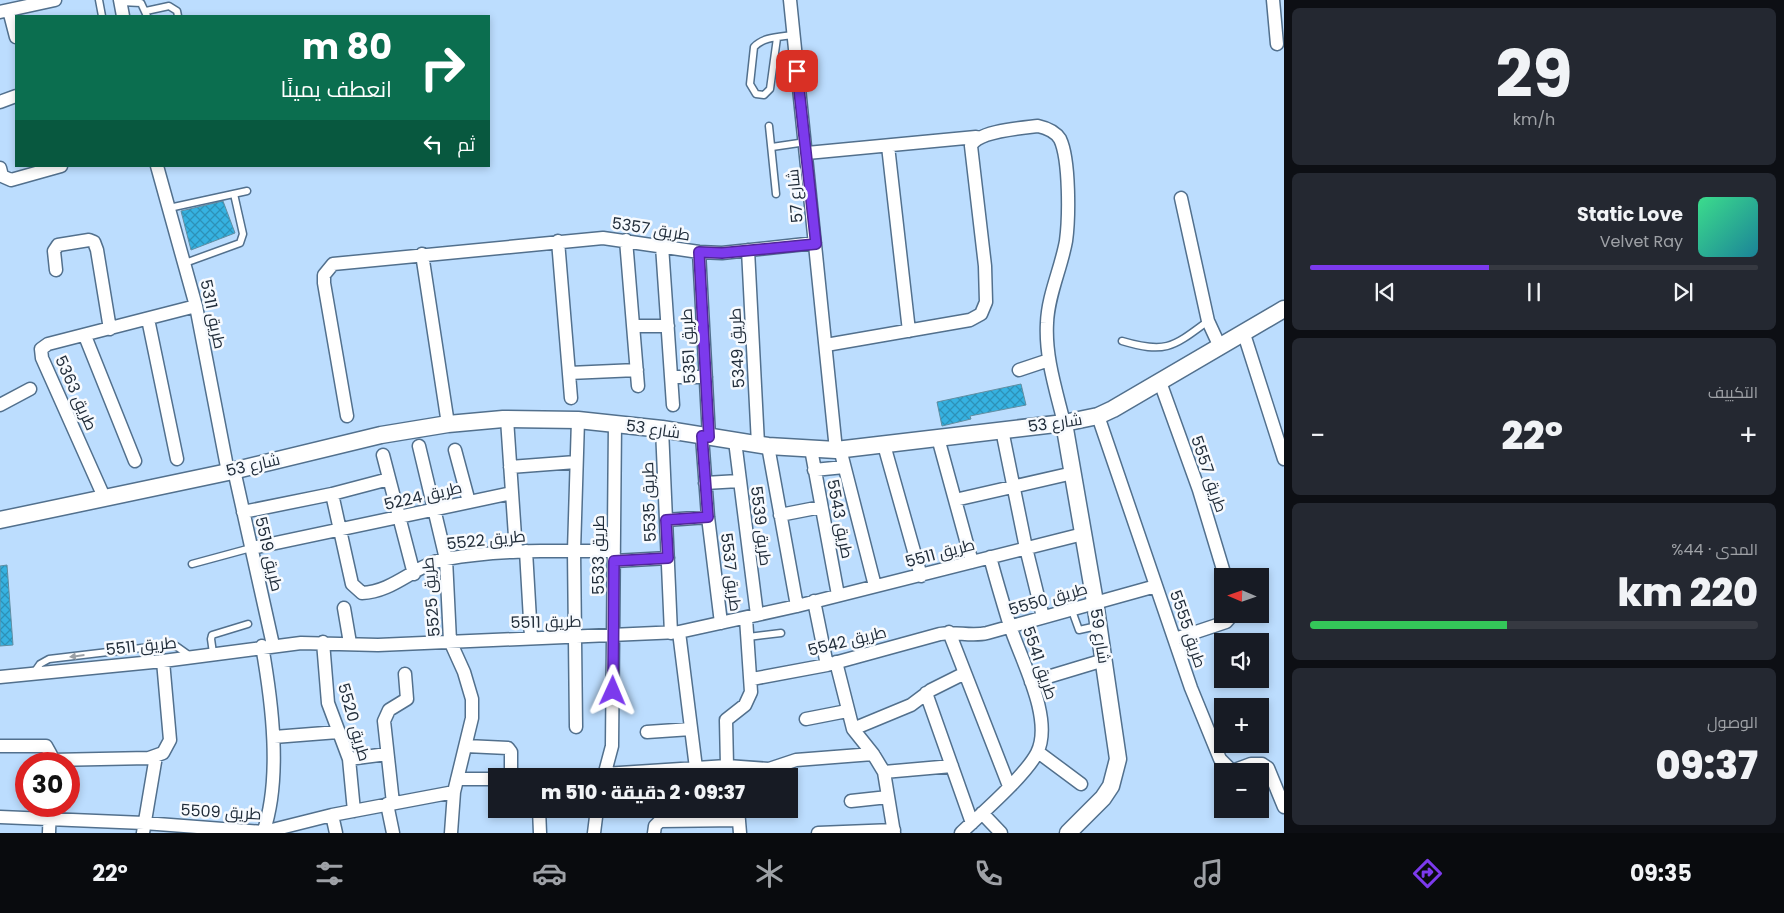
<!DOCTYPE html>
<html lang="ar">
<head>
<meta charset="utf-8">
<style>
  :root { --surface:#171b24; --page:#242831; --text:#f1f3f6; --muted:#9ea1a6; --line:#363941; --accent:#7c3aed }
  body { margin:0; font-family:Poppins,Cairo,sans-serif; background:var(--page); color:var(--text); direction:rtl; height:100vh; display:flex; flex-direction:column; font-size:19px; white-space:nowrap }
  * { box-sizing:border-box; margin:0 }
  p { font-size:16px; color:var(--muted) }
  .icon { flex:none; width:28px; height:28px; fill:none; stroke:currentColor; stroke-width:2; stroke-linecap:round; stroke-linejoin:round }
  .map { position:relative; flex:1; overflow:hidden; direction:ltr }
  .drawer { display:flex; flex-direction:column; gap:8px; padding:8px; background:#0d0f14; width:500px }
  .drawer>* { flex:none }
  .guide { position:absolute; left:15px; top:15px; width:475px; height:152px; border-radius:0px; box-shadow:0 2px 8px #0003; direction:rtl; background:#0b6e4f; color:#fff; overflow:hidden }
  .needle { width:32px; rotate:272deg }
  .controls { position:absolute; left:1214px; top:568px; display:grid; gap:10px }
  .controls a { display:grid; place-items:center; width:55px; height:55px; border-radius:0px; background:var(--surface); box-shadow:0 2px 8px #0003; font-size:25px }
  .speed { position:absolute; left:15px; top:752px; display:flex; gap:10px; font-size:25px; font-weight:700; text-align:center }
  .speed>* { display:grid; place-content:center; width:65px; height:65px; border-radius:50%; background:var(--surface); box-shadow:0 2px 8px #0003; line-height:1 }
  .speed .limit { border:8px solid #d22; background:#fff; color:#111 }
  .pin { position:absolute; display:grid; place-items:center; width:42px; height:42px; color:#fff; margin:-21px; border-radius:10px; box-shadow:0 2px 8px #0006 }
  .me { position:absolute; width:55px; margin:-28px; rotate:1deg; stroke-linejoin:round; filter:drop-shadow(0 0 4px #0008) }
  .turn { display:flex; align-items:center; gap:18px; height:105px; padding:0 15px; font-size:22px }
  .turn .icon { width:65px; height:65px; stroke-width:2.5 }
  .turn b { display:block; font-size:35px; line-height:42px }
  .then { display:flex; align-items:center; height:48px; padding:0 15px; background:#0003; gap:10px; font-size:19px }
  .big { font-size:38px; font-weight:800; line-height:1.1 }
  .drawer .widget { flex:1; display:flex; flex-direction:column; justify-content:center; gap:8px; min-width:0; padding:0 18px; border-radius:8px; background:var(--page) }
  .drawer .dial { align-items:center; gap:0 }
  .dial b { font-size:65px; line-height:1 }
  .song { display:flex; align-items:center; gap:15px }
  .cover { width:60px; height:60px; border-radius:8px; background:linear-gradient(135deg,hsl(150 70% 55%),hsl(190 70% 35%)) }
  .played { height:5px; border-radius:2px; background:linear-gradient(90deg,var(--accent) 40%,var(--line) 40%) }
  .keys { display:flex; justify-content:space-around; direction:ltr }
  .heat { display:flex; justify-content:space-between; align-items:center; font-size:28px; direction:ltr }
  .charge { height:8px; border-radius:4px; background:linear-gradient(90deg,#34c759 44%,var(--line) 0) }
  .trip { position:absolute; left:488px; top:768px; width:310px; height:50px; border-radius:0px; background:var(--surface); box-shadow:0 2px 8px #0003; font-weight:800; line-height:50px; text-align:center; direction:rtl }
  .tab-bar { display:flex; height:80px; justify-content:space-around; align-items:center; background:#090b0e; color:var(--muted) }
  .tab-bar .icon { width:35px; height:35px }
  .tab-bar .selected { color:var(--accent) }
  .tab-bar b { font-size:22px; color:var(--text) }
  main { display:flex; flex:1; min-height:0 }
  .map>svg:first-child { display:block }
  .building { fill:url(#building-cross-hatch); stroke:#618ea2 }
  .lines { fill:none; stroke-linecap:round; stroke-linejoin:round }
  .service-casing { stroke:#52708d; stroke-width:9 }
  .minor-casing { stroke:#52708d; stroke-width:15 }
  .tertiary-casing { stroke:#52708d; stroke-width:19 }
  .service { stroke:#fff; stroke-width:6 }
  .minor { stroke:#fff; stroke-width:12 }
  .tertiary { stroke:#fff; stroke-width:16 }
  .oneway { fill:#9ba0a6 }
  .route-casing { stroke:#51269a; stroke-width:12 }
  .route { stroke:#7c3aed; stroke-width:9 }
  .labels { text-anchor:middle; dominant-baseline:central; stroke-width:5; stroke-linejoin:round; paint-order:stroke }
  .street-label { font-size:16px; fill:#212d3a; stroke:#f7fafe }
</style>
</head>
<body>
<main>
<section class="drawer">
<div class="widget dial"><b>29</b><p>km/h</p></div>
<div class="widget">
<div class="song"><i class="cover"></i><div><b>Static Love</b><p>Velvet Ray</p></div></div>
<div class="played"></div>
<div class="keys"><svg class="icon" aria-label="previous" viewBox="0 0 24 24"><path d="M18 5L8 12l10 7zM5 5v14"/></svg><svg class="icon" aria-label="pause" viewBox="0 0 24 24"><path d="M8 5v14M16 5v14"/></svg><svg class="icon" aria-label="next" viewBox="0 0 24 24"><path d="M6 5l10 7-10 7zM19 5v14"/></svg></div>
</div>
<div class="widget"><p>التكييف</p>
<div class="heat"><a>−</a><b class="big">22°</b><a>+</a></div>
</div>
<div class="widget"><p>المدى · 44%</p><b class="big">220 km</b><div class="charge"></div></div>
<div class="widget"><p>الوصول</p><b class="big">09:37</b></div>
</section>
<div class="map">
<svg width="1284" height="833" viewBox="0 0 1284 833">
  <defs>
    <pattern id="building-cross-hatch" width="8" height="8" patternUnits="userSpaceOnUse" patternTransform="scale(1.25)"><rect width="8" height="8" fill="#36b2e1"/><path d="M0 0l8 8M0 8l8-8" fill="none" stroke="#2d91b7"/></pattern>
  </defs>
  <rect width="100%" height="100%" fill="#bcddfe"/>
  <path class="building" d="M223,201L235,233L191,250L181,211Z
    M1021,384L1026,405L970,416L971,419L942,426L937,402Z
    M7,565L13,645L0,646V566Z"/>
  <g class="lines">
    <g class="service-casing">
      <path id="service" d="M99,0L102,16
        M121,2L141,3L147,16
        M146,11L169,6L177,11L178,16
        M777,38L770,89L764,95L756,94L750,84L754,47C763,37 779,37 792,35
        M769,126L776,194
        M772,147L806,142
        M169,208L247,191
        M185,263L240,243L243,234L234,194
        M1122,341C1166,354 1173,347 1208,321
        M192,564L251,548
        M1071,608L1079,630L1097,626
        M748,637L781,633
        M213,653L211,639L212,635L248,624
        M33,674L40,664L49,659L167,645L176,646L190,656"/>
    </g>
    <g class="minor-casing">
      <path id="minor" d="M120,0L123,16
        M790,0L836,450
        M1273,0L1277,44
        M9,10L16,37
        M0,12L55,0
        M0,102L16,96
        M888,146L909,331
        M807,153L976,137
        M157,166L196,306L228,472
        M0,168L2,176L11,180L61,166
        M1181,198L1208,321L1220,347
        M626,240L638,386
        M558,241L571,398
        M662,246L673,405
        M748,250L758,444
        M699,252L709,437
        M422,254L448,424
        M56,270L54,251L58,245L89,240L94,242L97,250L110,329
        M148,319L177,459
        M633,326H668
        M1244,334L1284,459
        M85,336L135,461
        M826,345L970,320L981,314L986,302L985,266L971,146C977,131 1022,128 1038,126C1047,128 1055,131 1060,139C1070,160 1069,219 1066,241C1061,269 1048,295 1047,323C1045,357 1056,390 1064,423
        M1019,370L1049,360
        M569,373L637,370
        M671,377H706
        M1160,382L1199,490L1225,576
        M0,405L30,389
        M347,416L324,283V275L333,264L603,238L699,252L722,253L815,243
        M1098,416L1191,688L1220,759L1232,771L1251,764H1262L1268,768L1284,807
        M507,419L516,551
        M662,429L671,633
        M1002,430L1026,548L1043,617
        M702,436L708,517L721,623
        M938,438L972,562
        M735,441L757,615
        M884,445L921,576
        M419,446L446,559L450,641L464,672L472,699V718L454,792L451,833
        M768,446L797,606
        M811,449L838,595
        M840,449L875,586
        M455,450L469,502
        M383,455L414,574
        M510,467L576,462
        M234,470L273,645
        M814,470L844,467
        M705,483L739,481
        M332,494L352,584L362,593C394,592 416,564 446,559C501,549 558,551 614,551
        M104,497L42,358L41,349L48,344L196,306
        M955,500L1073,473
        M243,512L332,494L389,479
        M780,515L821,507
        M666,520L708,517
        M252,548L512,493
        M526,551L531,637
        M614,561L668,558
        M814,601L827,665
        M344,608L350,643
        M679,632L696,768
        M949,632L1009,786
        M1175,639L1226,622L1233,614
        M323,642L328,703L349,759L354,811
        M262,646C272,702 282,779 263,833
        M836,662L853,729L873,754L884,772L894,833
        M0,677L163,661L301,643L378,645L679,632L797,606L1083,534
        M752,679L827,665L940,634C956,631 971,637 987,633L1156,586
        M1031,682L1104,660
        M926,693L972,823
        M806,719L847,711
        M576,727L574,551L578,420
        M853,729L911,705L931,690L965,673
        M647,732L691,729
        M274,737L338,732
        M0,746H46L51,755V764
        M466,746L508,748L511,752V776
        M1038,752L1081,784
        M349,759L387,754
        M51,760L149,758L163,753L170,740L163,661
        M727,766L726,720L745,705L751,692L746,618
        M884,772L952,766
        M604,774L727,766L769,769L796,760L873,754
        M604,776L612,746L615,423
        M457,779H496
        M851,801L888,797
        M393,803L384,721L389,710L407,699L405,674
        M387,804L393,833
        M539,809L540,833
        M738,809L740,833
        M982,813L1001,833
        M332,815L336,833
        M0,817L144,823L264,832L332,815L454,792
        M49,833L50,806
        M143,833L156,756
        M594,833L597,809
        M654,833L655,826L660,821L739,820
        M818,833L894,830
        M961,833C981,814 1025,776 1037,753C1054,719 1021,660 1010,626C1003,603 996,580 990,557"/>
    </g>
    <g class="tertiary-casing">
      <path id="tertiary" d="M1064,423L1095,602L1118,759L1111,786L1103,798L1068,833
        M0,520L228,472L381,435L448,424L503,419L578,420L662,429L768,446L836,450L1064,423L1098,416L1113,409L1284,309"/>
    </g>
    <use href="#service" class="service"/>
    <use href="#minor" class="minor"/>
    <use href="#tertiary" class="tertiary"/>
  </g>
  <defs><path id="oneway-solid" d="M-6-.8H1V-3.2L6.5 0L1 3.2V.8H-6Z" transform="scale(1.25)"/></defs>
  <use class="oneway" href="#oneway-solid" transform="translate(77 656) rotate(173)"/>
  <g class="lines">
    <g class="route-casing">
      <path id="route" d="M613,691L614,561L668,558L666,520L708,517L702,436L709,437L699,252L722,253L816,244L797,71"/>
    </g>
    <use href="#route" class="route"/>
  </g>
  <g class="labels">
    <g class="street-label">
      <text transform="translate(795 196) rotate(-95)">شارع 57</text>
      <text transform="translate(651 229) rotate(9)">طريق 5357</text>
      <text transform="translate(213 314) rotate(78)">طريق 5311</text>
      <text transform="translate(688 346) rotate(-93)">طريق 5351</text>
      <text transform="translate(737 348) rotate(-93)">طريق 5349</text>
      <text transform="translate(76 393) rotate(66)">طريق 5363</text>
      <text transform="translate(1055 423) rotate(-8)">شارع 53</text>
      <text transform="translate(653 429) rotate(8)">شارع 53</text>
      <text transform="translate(253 465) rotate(-13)">شارع 53</text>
      <text transform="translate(1209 474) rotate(71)">طريق 5557</text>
      <text transform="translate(423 496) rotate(-13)">طريق 5224</text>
      <text transform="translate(649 502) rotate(-92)">طريق 5535</text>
      <text transform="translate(840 519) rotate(79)">طريق 5543</text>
      <text transform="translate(761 526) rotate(83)">طريق 5539</text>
      <text transform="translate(486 540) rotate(-6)">طريق 5522</text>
      <text transform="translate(940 553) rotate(-15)">طريق 5511</text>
      <text transform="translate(269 554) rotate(77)">طريق 5519</text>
      <text transform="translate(598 555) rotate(-90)">طريق 5533</text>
      <text transform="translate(731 572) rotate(83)">طريق 5537</text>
      <text transform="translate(431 597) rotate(-95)">طريق 5525</text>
      <text transform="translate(1048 599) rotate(-16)">طريق 5550</text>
      <text transform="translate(546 622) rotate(-1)">طريق 5511</text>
      <text transform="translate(1188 629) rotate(71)">طريق 5555</text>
      <text transform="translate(1100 636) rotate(81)">شارع 59</text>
      <text transform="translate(847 641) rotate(-14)">طريق 5542</text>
      <text transform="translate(141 646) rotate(-6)">طريق 5511</text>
      <text transform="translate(1040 663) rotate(71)">طريق 5541</text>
      <text transform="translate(354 722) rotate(74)">طريق 5520</text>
      <text transform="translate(221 812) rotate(3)">طريق 5509</text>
    </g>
  </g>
</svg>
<div class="controls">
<a><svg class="needle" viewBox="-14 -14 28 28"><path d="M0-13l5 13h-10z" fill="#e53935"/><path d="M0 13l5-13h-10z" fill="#9ea1a6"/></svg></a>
<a><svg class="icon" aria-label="sound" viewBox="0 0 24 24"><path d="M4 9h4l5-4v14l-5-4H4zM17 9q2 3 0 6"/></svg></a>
<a>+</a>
<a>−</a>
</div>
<div class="speed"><div class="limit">30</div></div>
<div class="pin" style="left:797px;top:71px;background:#d93025"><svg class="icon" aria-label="arrive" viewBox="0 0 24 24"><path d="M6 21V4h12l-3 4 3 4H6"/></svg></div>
<svg class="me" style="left:613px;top:691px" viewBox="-20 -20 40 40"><path d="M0-17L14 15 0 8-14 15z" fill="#7c3aed" stroke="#fff" stroke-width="4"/></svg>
<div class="trip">09:37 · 2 دقيقة · 510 m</div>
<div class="guide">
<div class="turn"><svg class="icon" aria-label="right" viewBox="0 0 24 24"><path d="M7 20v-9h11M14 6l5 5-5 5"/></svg><div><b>80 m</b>انعطف يمينًا</div></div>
<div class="then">ثم<svg class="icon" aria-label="left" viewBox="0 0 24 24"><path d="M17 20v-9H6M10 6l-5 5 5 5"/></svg></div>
</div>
</div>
</main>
<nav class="tab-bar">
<b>09:35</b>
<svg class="icon selected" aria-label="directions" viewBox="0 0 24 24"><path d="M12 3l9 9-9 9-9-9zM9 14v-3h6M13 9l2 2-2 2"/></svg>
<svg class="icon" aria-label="music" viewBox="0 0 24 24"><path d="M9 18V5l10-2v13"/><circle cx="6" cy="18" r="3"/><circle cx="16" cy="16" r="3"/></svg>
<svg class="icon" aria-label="phone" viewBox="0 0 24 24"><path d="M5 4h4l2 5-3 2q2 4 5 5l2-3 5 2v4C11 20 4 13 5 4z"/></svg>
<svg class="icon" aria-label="climate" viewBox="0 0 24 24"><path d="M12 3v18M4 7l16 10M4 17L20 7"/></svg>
<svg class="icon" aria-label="car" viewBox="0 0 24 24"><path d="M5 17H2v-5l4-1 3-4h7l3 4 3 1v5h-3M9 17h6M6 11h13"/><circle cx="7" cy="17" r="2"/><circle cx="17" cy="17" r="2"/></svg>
<svg class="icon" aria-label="filters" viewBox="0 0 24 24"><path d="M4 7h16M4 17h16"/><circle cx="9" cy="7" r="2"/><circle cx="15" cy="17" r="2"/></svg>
<b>22°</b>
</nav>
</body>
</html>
